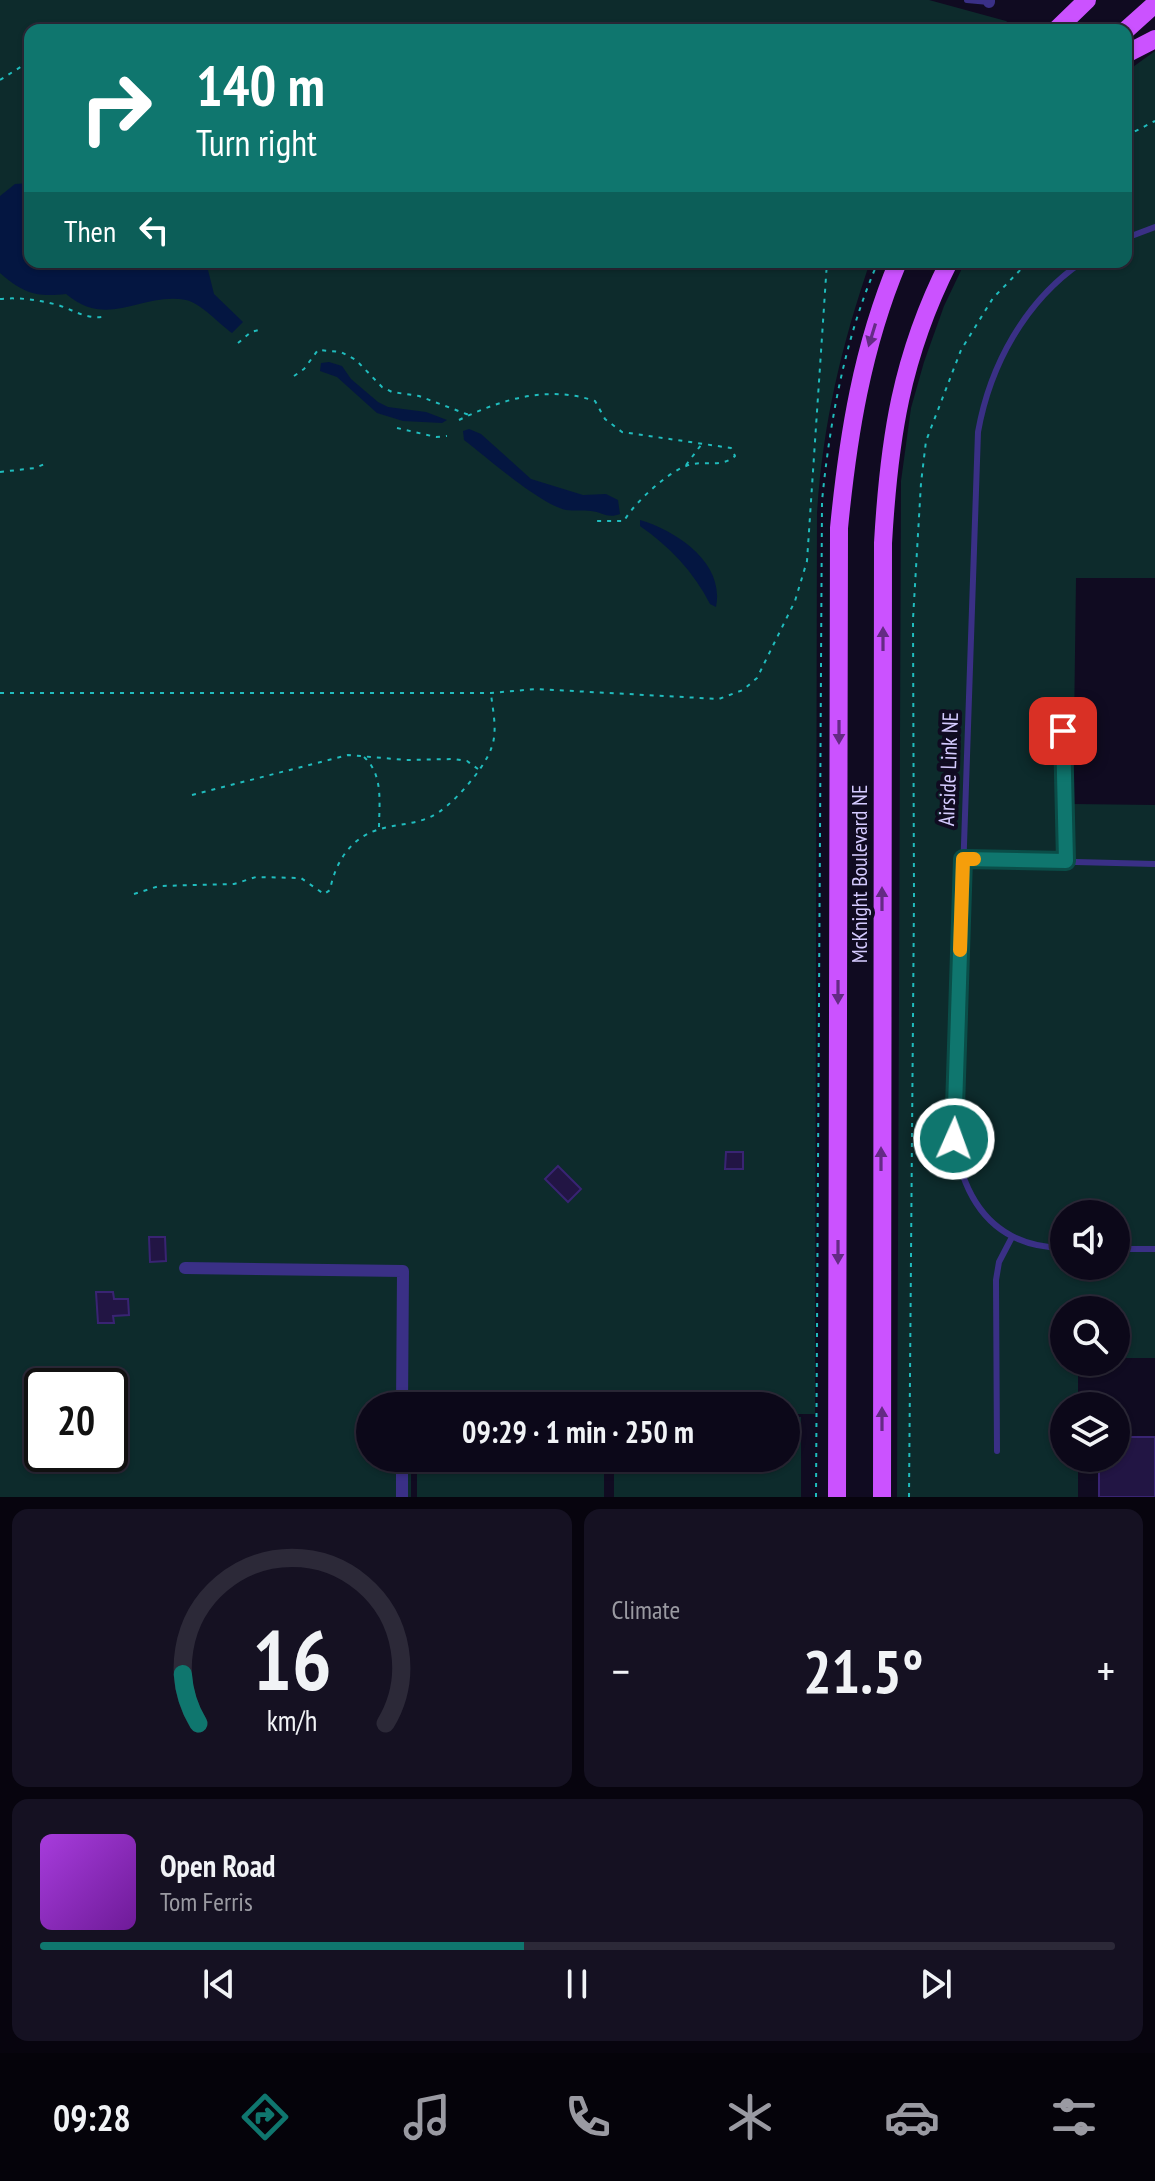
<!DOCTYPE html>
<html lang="en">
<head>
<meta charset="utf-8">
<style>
  :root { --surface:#0c0819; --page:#151122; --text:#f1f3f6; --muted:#9a9aa2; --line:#2c2938; --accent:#0f766e }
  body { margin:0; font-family:"PT Sans Narrow",sans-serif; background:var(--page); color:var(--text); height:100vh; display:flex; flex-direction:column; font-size:30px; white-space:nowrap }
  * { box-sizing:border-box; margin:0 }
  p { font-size:26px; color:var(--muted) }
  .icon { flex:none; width:44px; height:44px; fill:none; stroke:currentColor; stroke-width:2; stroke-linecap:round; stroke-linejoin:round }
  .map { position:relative; height:1497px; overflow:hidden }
  .sheet { display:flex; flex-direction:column; gap:12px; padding:12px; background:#07040e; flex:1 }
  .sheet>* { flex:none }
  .banner { position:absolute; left:24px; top:24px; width:1108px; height:244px; border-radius:16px; box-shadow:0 2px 6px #0004,0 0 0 2px var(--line); background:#0f766e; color:#fff; overflow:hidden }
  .controls { position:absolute; left:1050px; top:1200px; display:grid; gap:16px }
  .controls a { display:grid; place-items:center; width:80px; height:80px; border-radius:50%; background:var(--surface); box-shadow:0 2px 6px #0004,0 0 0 2px var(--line); font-size:40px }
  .speed { position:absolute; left:24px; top:1368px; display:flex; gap:16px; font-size:40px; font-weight:700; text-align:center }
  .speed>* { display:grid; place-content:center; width:104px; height:104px; border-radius:50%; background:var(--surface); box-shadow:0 2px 6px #0004,0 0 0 2px var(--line); line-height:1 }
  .speed .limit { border:4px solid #111; border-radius:12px; background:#fff; color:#111 }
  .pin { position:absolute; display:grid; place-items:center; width:68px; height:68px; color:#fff; margin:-34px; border-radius:16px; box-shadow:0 4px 12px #0006 }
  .me { position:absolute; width:88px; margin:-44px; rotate:2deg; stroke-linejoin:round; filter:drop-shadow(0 0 6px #0008) }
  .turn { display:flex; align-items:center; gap:28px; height:168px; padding:0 40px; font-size:36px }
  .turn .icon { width:104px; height:104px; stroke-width:2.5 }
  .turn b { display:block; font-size:56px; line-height:68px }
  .then { display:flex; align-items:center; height:76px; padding:0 40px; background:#0003; gap:16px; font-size:30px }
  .big { font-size:60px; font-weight:600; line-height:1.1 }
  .sheet .tile { flex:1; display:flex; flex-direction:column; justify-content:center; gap:12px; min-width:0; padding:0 28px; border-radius:16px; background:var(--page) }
  .sheet .dial { align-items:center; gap:0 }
  .dial svg { height:208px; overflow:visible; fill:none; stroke:var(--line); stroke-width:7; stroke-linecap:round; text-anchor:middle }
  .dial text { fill:var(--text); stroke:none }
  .song { display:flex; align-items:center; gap:24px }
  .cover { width:96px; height:96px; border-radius:12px; background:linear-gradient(135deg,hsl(280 70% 55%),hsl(280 70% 35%)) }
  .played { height:8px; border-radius:4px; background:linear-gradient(90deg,var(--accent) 45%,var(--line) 45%) }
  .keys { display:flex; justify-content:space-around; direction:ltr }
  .heat { display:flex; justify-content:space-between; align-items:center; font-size:44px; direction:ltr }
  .sheet .tiles { flex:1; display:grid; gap:12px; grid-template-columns:1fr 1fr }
  .tile:last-child { grid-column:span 2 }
  .trip { position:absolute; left:356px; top:1392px; width:444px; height:80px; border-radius:40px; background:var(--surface); box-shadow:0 2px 6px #0004,0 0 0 2px var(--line); font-weight:600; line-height:80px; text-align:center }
  .menu { display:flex; height:128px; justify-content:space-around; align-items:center; background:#05030a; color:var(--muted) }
  .menu .icon { width:56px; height:56px }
  .menu .current { color:var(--accent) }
  .menu b { font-size:36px; color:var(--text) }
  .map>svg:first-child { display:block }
  .green { fill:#0d2b2c; fill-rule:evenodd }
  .water { fill:#041641 }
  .building { fill:#221544; stroke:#392473; stroke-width:2 }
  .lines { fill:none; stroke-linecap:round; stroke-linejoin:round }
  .path { stroke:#20bcbd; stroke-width:2; stroke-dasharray:4 6; stroke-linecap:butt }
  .service { stroke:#3a3086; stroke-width:6 }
  .minor { stroke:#3a3086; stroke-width:12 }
  .primary { stroke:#cb52ff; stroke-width:18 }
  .oneway { fill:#642b85 }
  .route-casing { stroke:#0a4d48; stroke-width:20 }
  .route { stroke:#0f766e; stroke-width:14 }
  .slow { stroke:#f59e0b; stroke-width:14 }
  .labels { text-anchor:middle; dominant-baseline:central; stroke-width:8; stroke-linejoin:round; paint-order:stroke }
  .street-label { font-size:22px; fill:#d5cbff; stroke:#100b21 }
</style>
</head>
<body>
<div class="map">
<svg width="1155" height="1497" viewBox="0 0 1155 1497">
  <rect width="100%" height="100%" fill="#100b21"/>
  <path class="green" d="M0,0H929L1006,21L1019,30H30V262H870C841,347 823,423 817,513L815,1414H786V1406H370V1458H411V1497H0ZM42,1386H110V1454H42Z
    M1155,51V578H1076L1073,804L1155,805V1358H1116V1310H1064V1362H1078V1406H1064V1458H1078V1497H897L901,481L911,408L924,362L944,306L965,262H1126V72ZM1064,1214H1116V1266H1064Z
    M786,1417H801V1497H614V1458H786Z
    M417,1458H604V1497H417Z"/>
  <path class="water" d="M30,183V262H206L214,294L243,322L232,333C219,324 201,303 186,300C140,292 109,330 66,294C37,297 24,294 0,273V196L15,184Z
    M329,362L342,366L351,379L378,402L388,407L426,412L447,420L442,423L403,421L377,413L337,377L320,371L321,363Z
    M469,429L481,434L531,479L583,495L606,494L618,500L620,514C608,519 602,512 591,511C583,510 574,511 566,510C538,503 489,459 464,440L463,431Z
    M640,520C677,531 725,563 716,607L710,604C694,572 669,546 640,526Z"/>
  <path class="building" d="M726,1152H743V1169H725Z
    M558,1166L581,1189L568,1202L545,1179Z
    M149,1237H165L166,1261L150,1262Z
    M96,1292H113L114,1299H128L129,1315L113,1316L114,1323H98Z
    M1116,1437H1155V1497H1099V1458H1116Z"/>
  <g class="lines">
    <path class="path" d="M1034,30L1039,25
      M0,80L30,61
      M1126,136L1155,121
      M0,299C19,297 39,300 58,305C73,310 86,319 102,317
      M238,343L251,332L262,329
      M294,376L304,369L318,350L341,352L356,360L382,387L392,392L419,396L469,415
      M459,420C502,399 548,385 595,401L605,419L622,432L731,448L735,456C721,469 703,459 686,466C667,473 634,503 624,521H597
      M397,428L436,437L447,436
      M686,465L701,445
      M0,472L35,468L47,463
      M0,693H491L536,689L719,699L743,690L757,678L795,601L807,561L827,262
      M364,757C384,775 379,804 379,829
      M192,795L348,755L406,760L454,759L467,761L478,769
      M134,894L159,886L234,884L256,877L301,878L324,894L330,890C335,864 349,839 377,830C394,824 413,825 430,817C450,809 484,769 491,749C498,732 493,712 491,694
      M816,1497L822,501C830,420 845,337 878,262
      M909,1497L914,897L913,619L921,483L926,441L961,350L993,298L1028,262"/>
    <path class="service" d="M967,0L989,2
      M1126,238L1155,227
      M1063,731L1066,861
      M963,859L1155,864
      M1064,1248C995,1247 964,1203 954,1139L978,432C990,365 1025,301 1082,262
      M1116,1249H1155
      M997,1451L996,1280L999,1262L1011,1239"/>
    <path class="minor" d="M989,2V0
      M185,1268L403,1271L402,1406
      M402,1458V1497"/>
    <path class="primary" d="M1056,30L1087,0
      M1126,30L1155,4
      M1126,54L1155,39
      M837,1497L839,528C848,436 862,348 898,262
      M882,1497L883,543C889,439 901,357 949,262"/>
  </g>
  <defs><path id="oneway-solid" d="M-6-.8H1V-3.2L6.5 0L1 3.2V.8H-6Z" transform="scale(2)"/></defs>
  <g class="oneway">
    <use href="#oneway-solid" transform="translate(872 335) rotate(107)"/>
    <use href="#oneway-solid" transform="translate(883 639) rotate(-90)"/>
    <use href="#oneway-solid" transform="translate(839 732) rotate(90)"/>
    <use href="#oneway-solid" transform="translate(882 899) rotate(-90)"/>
    <use href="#oneway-solid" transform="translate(838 992) rotate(90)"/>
    <use href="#oneway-solid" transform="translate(881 1159) rotate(-90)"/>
    <use href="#oneway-solid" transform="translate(838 1252) rotate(90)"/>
    <use href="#oneway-solid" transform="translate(882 1419) rotate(-90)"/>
  </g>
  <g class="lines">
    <g class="route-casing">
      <path id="route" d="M954,1139L963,859L1066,861L1063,731"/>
    </g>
    <use href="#route" class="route"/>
    <path class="slow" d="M960,950L963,859H974"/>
  </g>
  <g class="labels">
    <g class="street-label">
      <text transform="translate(948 769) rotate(-88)">Airside Link NE</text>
      <text transform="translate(859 874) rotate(-90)">McKnight Boulevard NE</text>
    </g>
  </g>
</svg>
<div class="controls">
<a><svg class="icon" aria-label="sound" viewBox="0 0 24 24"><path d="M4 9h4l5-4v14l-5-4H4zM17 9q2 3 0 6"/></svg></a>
<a><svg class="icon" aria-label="search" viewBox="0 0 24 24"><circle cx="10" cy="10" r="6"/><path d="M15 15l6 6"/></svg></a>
<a><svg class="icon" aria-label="layers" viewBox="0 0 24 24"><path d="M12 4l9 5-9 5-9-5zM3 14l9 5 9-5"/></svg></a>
</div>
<div class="speed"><div class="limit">20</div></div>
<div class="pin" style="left:1063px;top:731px;background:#d93025"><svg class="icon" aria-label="arrive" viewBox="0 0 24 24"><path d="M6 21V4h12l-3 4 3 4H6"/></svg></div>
<svg class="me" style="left:954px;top:1139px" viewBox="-20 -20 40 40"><circle r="17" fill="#0f766e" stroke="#fff" stroke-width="3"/><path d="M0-11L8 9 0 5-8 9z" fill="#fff"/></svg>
<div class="trip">09:29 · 1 min · 250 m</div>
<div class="banner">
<div class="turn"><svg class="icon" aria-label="right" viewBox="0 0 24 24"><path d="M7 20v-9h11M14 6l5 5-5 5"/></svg><div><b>140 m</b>Turn right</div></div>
<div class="then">Then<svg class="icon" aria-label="left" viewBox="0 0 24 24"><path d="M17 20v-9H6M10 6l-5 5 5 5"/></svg></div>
</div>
</div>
<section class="sheet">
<div class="tiles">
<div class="tile dial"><svg viewBox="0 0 100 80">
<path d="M14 69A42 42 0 1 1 86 69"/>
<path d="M14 69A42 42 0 0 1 8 50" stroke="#0f766e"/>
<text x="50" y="56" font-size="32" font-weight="700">16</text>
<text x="50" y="72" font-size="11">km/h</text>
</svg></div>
<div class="tile"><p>Climate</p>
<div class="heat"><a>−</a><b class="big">21.5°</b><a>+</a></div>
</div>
<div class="tile">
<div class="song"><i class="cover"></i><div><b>Open Road</b><p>Tom Ferris</p></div></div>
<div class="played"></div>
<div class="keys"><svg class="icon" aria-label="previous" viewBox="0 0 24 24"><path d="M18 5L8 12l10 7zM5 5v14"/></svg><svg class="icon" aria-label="pause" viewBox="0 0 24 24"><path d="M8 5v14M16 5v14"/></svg><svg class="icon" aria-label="next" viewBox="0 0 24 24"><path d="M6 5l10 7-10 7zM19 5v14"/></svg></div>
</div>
</div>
</section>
<nav class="menu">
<b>09:28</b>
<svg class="icon current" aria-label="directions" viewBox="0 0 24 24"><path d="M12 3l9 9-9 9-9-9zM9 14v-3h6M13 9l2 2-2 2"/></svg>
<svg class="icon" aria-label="music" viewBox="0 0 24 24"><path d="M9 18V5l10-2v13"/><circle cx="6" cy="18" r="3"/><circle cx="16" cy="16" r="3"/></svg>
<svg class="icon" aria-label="phone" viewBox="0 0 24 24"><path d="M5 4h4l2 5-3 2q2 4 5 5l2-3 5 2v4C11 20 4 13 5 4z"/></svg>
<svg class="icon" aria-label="climate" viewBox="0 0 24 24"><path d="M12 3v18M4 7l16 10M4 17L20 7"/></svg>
<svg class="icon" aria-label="car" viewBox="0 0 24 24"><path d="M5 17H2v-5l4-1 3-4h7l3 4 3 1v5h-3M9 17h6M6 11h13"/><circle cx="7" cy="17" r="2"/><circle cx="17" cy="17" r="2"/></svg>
<svg class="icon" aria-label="filters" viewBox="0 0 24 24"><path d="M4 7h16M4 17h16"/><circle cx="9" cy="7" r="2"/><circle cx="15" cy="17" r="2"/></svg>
</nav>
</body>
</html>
